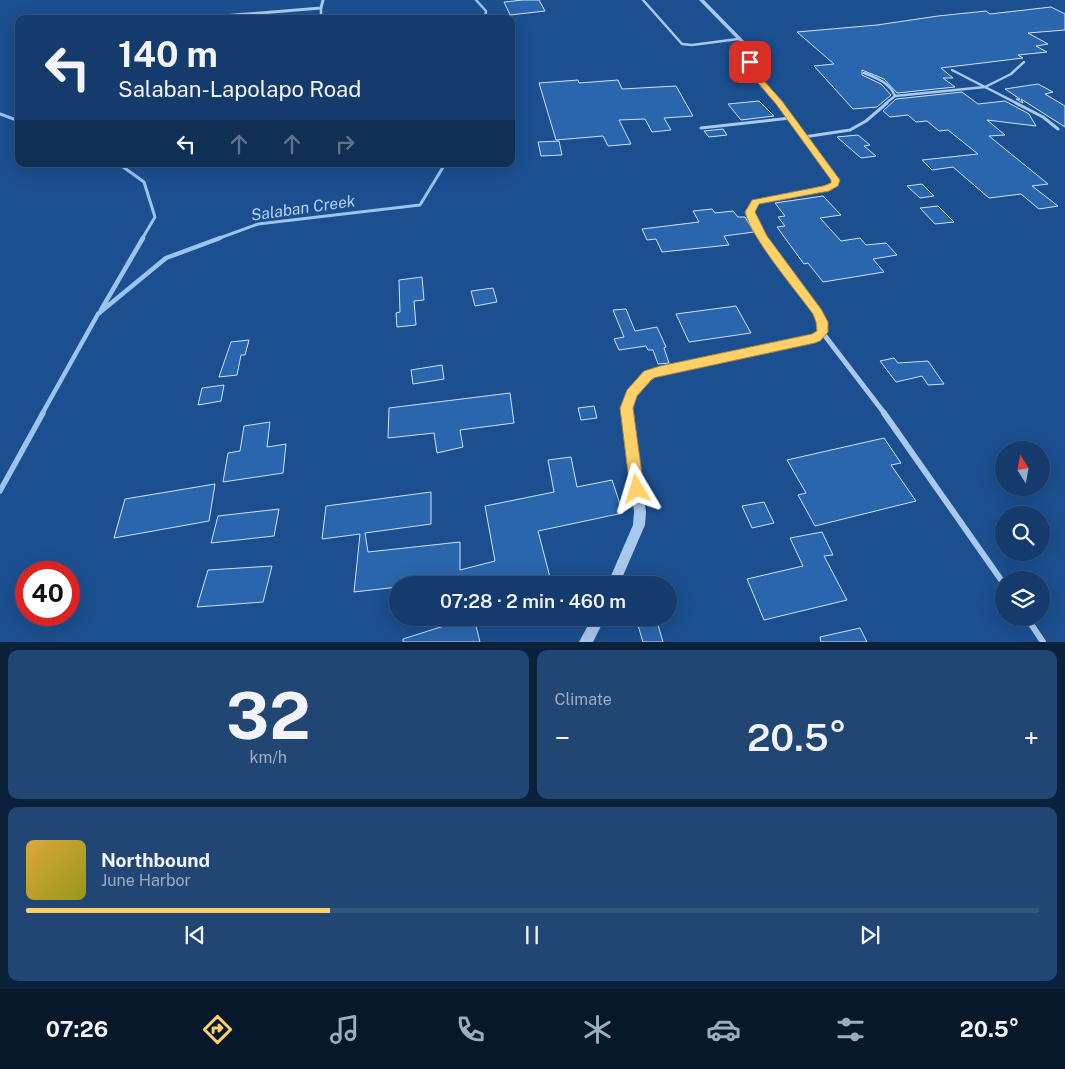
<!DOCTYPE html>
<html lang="en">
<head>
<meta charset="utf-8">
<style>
  :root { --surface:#143b6b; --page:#214673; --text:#f1f3f6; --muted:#9dadc1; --line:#33557e; --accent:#ffd166 }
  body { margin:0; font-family:"Public Sans",sans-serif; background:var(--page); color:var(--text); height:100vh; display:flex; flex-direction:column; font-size:19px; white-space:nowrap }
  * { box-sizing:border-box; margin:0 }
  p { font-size:16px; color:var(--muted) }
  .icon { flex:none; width:28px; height:28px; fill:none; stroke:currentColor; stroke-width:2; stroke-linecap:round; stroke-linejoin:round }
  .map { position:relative; height:642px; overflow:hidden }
  .sheet { display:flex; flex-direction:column; gap:8px; padding:8px; background:#0b203b; flex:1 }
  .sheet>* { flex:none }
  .guide { position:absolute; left:15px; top:15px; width:500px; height:152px; border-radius:10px; box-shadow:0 5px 20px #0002,0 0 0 1px var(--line); background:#143b6b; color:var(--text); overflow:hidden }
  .needle { width:32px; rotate:349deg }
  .fabs { position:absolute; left:995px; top:441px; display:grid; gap:10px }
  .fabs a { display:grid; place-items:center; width:55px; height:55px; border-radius:50%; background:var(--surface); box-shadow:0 5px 20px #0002,0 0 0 1px var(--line); font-size:25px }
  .speed { position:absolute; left:15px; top:561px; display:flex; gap:10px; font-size:25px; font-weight:700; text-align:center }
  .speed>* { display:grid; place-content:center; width:65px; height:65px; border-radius:50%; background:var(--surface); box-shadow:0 5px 20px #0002,0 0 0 1px var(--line); line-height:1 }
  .speed .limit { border:8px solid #d22; background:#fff; color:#111 }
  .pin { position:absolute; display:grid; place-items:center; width:42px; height:42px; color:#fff; margin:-21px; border-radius:10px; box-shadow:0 2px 8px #0006 }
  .me { position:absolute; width:55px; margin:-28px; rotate:353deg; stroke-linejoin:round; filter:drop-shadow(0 0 4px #0008) }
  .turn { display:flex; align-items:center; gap:18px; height:105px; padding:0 20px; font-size:22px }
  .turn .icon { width:65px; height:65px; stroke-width:2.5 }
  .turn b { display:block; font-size:35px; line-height:42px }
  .lanes { display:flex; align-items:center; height:48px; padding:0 20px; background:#0003; justify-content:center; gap:25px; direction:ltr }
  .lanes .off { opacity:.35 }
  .big { font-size:38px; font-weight:600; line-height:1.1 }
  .sheet .tile { flex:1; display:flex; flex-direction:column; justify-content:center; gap:8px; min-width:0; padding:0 18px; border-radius:10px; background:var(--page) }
  .sheet .dial { align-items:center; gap:0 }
  .dial b { font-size:65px; line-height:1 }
  .song { display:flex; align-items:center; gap:15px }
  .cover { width:60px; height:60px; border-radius:8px; background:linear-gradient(135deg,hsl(40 70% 55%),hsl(60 70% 35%)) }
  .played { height:5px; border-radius:2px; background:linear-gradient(90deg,var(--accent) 30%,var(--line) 30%) }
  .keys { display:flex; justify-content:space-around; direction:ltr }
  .heat { display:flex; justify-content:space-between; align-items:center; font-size:28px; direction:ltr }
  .sheet .tiles { flex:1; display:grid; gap:8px; grid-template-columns:1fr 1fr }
  .tile:last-child { grid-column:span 2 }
  .trip { position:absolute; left:389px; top:576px; width:288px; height:50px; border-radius:25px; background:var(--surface); box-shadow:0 5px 20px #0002,0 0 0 1px var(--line); font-weight:600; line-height:50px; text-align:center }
  .tab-bar { display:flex; height:80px; justify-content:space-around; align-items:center; background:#08182b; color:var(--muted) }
  .tab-bar .icon { width:35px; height:35px }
  .tab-bar .active { color:var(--accent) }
  .tab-bar b { font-size:22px; color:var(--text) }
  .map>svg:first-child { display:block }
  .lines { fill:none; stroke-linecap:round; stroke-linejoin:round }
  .stream-far3 { stroke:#9cc4f0; stroke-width:2.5 }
  .stream-far2 { stroke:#9cc4f0; stroke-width:3 }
  .stream-far1 { stroke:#9cc4f0; stroke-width:4.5 }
  .stream { stroke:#9cc4f0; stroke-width:5.5 }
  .building { fill:#2a66ad; stroke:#cfe3fa }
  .service-far1 { stroke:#a9c9ee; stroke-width:2.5 }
  .service { stroke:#a9c9ee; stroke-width:3 }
  .minor-far2 { stroke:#a9c9ee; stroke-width:3 }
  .minor-far1 { stroke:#a9c9ee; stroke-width:5 }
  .minor { stroke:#a9c9ee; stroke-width:6 }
  .tertiary { fill:#a9c9ee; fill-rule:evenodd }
  .route { fill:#ffd166; stroke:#a68842 }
  .labels { text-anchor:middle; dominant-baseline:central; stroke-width:5; stroke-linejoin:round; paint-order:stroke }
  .water-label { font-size:16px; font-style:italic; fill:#b5d3f5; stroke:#1b4f8f }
</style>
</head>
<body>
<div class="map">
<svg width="1065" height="642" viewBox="0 0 1065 642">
  <rect width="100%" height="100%" fill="#1b4f8f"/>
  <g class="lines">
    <path class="stream-far3" d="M476,0L486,11L485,19"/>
    <path class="stream-far2" d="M0,114L19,121
      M119,164L144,182L155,217L142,239
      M217,239L258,224L420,205L445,164"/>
    <path class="stream-far1" d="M101,310L143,238
      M42,414L98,314L166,258L220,238"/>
    <path class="stream" d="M0,491L43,413"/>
  </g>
  <path class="building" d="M523,0H539L545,11L510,15L504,2Z
    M1051,7L1065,14V30L1028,33L1048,44L1036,46L1047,52L1018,55L1023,58L941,68L953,78H943L955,87L897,93L884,79L862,70V75L881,84L891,95L877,107L853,109L814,66L834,64L797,32L877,25L938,16L986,11L990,14Z
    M578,80L579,83L618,80L622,89L676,86L693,116L664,118L671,130L652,132L645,119L619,120L631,144L608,146L603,136L556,140L539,83Z
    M1038,84L1053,92L1045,94L1065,106V127L1021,99L1023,103L1016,99H1020L1005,89Z
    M962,92L978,104L1005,101L1029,114L1036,126L987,120L1005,135L989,136L1048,184L1032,186L1058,206L1039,209L1021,194L989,198L953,167L932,170L922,160L978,154L948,130L939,131L927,121L916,122L908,115L890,117L883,111L896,99Z
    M759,101L774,116L741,120L728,104Z
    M723,129L727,135L709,137L704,131Z
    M858,135L870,145L864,146L876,156L861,158L837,137Z
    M559,141L562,155L541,156L538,142Z
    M922,184L934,196L920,198L907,186Z
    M823,196L841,215L820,218L841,241L860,238L866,245L886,243L897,255L873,259L884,272L823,282L808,263L804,264L777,227L785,226L778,217L785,216L775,203Z
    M938,206L954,222L935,224L920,208Z
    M712,209L715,213L733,211L738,217H745L754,232L724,236L729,245L662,252L656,239L647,240L642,229L699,222L693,211Z
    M422,277L424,300L414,301L416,325L397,327L396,313L400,312L399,280Z
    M493,288L497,302L475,306L471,291Z
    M736,306L751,333L689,342L676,314Z
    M626,309L635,331L657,327L666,347L664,348L669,363L658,364L653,350H648L646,346L619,350L614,339L624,337L613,310Z
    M249,340L245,355H241L237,375L219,377L231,342Z
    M894,358L898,363L928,361L944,384L928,385L922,376L896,382L880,361Z
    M442,365L444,379L413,384L411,370Z
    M224,385L221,401L198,405L202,388Z
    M510,393L514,423L460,430L463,447L437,453L434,433L388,438L389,408Z
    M594,406L597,418L581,420L578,408Z
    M270,422L267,447L286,444L283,473L223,482L228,453L240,451L244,426Z
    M884,438L901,463L891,465L916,501L815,526L798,495L806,493L787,460Z
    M571,457L577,487L612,480L623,513L538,531L552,585H477L476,578L416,585H398V587L354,592L360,534L322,539L326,506L431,492V524L365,533L368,552L460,542V570L495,561L485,506L554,492L548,460Z
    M215,484L209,521L114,538L125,499Z
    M764,502L774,523L752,528L742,506Z
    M279,509L274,536L211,543L218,516Z
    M822,532L833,555L824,556L847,600L764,620L747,579L803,566L790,538Z
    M272,566L263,602L197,607L208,570Z
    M469,618H474L480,642H403V639Z
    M656,618L663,642H643L637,622Z
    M860,628L867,642H821L820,637Z"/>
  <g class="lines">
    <path class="service-far1" d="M643,0L682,44L692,45L738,39
      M321,8V19
      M864,73C877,78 890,83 895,96L885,104
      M985,87L1018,104
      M985,87L1011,74L1024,62
      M895,96L985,87L952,70"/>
    <path class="service" d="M1016,103L1043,117L1058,129
      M701,128L790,118
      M804,137L850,130L866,121L887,103"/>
    <path class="minor-far2" d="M186,19L321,8L323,0"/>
    <path class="minor-far1" d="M822,332L885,414"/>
    <path class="minor" d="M884,413L1004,584
      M1027,618L1043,642"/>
    <path class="tertiary" d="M699,0H704L747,44L757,75L781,101L838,180L837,185L828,191L759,204L754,212L766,237L820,310L826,322V332L818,340L815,341L661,375C646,381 637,392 632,408L646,512L645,525L619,585H607L633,525L634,512L622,408C629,388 640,374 660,367L812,335L818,331V322L813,314L760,240L746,212L753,200L824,187L832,183V180L777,103L751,75L743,45Z
      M592,618H605L593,642H579Z"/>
  </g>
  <path class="route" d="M750,59L754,62L758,74L782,101L840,180L838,186L829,191L759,204L755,212L767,236L821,309L828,322V332L820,341L815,343L653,378L637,396L633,408L644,489L642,494L637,496L632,494L630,489L620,408L627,390L644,371L660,366L812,334L817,331L816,322L813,314C794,288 752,239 745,212L752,200L823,186L831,183V180L776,104L752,76L747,62Z"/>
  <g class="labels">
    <g class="water-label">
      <text transform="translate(303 208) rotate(-8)">Salaban Creek</text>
    </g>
  </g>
</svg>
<div class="fabs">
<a><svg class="needle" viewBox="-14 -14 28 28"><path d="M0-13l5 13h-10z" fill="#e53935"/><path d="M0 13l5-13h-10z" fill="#9dadc1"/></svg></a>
<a><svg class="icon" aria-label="search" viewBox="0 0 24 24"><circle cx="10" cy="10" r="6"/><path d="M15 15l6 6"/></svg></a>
<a><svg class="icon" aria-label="layers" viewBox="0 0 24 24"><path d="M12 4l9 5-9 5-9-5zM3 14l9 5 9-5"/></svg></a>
</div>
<div class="speed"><div class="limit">40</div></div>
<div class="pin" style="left:750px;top:62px;background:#d93025"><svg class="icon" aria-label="arrive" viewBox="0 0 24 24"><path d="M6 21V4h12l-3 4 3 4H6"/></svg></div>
<svg class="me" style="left:637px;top:489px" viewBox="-20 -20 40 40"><path d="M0-17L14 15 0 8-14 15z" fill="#ffd166" stroke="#fff" stroke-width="4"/></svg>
<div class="trip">07:28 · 2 min · 460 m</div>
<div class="guide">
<div class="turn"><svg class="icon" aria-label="left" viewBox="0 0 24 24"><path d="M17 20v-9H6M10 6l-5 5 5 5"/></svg><div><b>140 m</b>Salaban-Lapolapo Road</div></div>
<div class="lanes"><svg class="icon" aria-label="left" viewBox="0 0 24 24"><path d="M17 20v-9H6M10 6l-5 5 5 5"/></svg><svg class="icon off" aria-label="ahead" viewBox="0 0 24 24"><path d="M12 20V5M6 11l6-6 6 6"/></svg><svg class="icon off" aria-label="ahead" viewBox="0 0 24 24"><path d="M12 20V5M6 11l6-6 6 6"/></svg><svg class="icon off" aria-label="right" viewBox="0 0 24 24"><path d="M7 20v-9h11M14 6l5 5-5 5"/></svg></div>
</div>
</div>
<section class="sheet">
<div class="tiles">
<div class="tile dial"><b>32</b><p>km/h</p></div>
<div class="tile"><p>Climate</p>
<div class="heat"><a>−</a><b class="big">20.5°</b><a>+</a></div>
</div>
<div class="tile">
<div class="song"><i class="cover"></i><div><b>Northbound</b><p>June Harbor</p></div></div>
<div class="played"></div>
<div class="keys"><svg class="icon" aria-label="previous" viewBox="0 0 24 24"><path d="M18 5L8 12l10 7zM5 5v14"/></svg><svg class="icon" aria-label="pause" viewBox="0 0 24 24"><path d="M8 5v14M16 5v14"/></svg><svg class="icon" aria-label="next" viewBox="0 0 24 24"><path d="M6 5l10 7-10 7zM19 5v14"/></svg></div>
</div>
</div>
</section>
<nav class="tab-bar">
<b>07:26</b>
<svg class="icon active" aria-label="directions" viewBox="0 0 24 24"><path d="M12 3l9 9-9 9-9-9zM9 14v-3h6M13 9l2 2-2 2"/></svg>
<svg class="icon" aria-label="music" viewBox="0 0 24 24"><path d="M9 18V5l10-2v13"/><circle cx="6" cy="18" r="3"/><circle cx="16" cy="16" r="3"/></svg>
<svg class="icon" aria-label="phone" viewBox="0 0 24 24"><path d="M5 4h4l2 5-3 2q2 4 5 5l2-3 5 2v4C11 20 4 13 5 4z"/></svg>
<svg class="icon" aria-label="climate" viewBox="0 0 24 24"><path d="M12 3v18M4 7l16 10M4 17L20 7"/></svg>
<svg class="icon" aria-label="car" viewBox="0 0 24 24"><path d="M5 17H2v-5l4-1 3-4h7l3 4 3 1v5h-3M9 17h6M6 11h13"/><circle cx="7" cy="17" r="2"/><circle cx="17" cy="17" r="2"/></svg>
<svg class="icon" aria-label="filters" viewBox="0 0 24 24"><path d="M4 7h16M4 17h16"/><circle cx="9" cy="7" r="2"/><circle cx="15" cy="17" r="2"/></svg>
<b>20.5°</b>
</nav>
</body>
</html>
